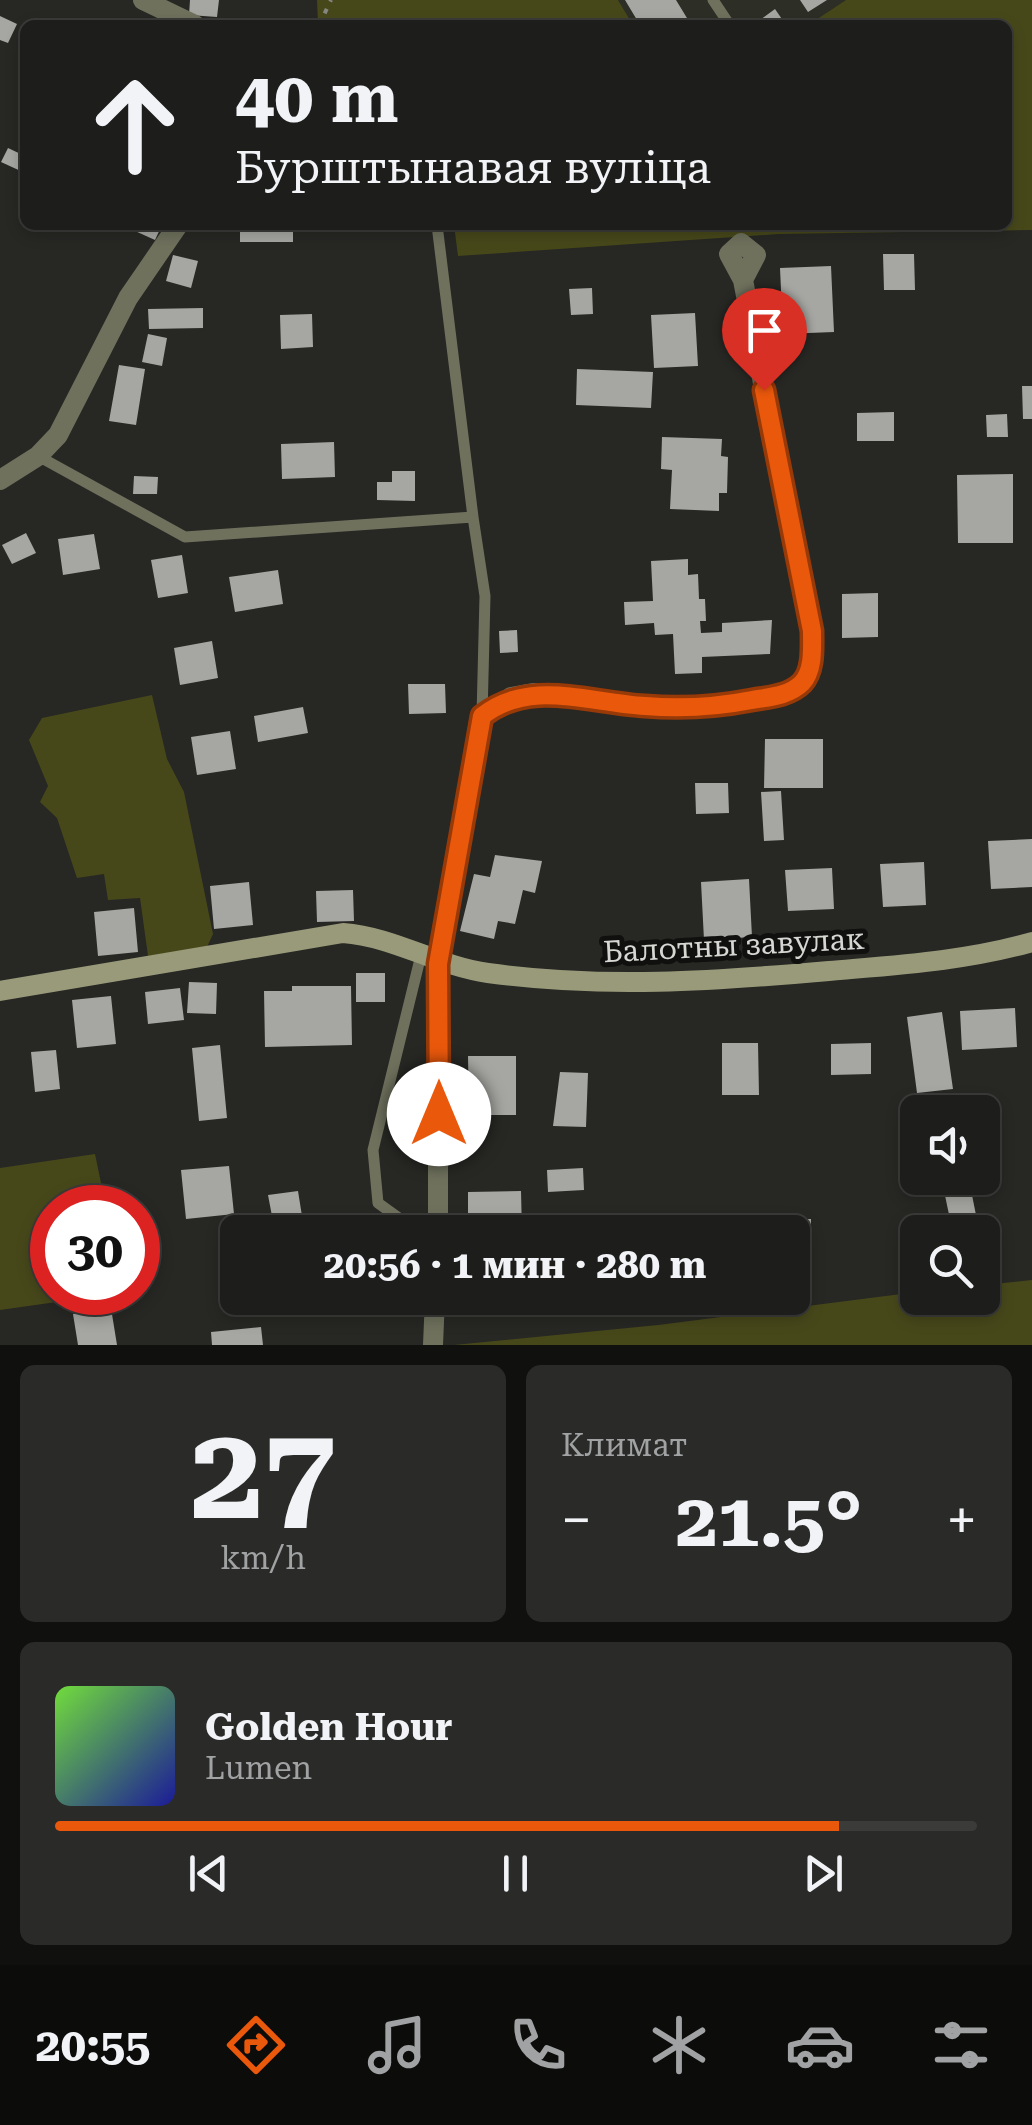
<!DOCTYPE html>
<html lang="ru">
<head>
<meta charset="utf-8">
<style>
  :root { --surface:#1d1d1b; --page:#2a2a28; --text:#f1f3f6; --muted:#a0a2a3; --line:#3b3b3a; --accent:#ea580c }
  body { margin:0; font-family:"Roboto Serif",serif; background:var(--page); color:var(--text); height:100vh; display:flex; flex-direction:column; font-size:38px; white-space:nowrap }
  * { box-sizing:border-box; margin:0 }
  p { font-size:32px; color:var(--muted) }
  .icon { flex:none; width:55px; height:55px; fill:none; stroke:currentColor; stroke-width:2; stroke-linecap:round; stroke-linejoin:round }
  .map { position:relative; height:1345px; overflow:hidden }
  .sheet { display:flex; flex-direction:column; gap:20px; padding:20px; background:#10100f; flex:1 }
  .sheet>* { flex:none }
  .banner { position:absolute; left:20px; top:20px; width:992px; height:210px; border-radius:15px; box-shadow:0 5px 15px #0003,0 0 0 2px var(--line); background:#1d1d1b; color:var(--text); overflow:hidden }
  .controls { position:absolute; left:900px; top:1095px; display:grid; gap:20px }
  .controls a { display:grid; place-items:center; width:100px; height:100px; border-radius:15px; background:var(--surface); box-shadow:0 5px 15px #0003,0 0 0 2px var(--line); font-size:50px }
  .speed { position:absolute; left:30px; top:1185px; display:flex; gap:20px; font-size:50px; font-weight:700; text-align:center }
  .speed>* { display:grid; place-content:center; width:130px; height:130px; border-radius:50%; background:var(--surface); box-shadow:0 5px 15px #0003,0 0 0 2px var(--line); line-height:1 }
  .speed .limit { border:15px solid #d22; background:#fff; color:#111 }
  .pin { position:absolute; display:grid; place-items:center; width:85px; height:85px; color:#fff; margin:-102px -42px; border-radius:50% 50% 50% 0; rotate:-45deg; box-shadow:0 0 10px #0007 }
  .pin .icon { rotate:45deg }
  .me { position:absolute; width:110px; margin:-55px; rotate:0deg; stroke-linejoin:round; filter:drop-shadow(0 0 8px #0008) }
  .turn { display:flex; align-items:center; gap:35px; height:210px; padding:0 50px; font-size:45px }
  .turn .icon { width:130px; height:130px; stroke-width:2.5 }
  .turn b { display:block; font-size:70px; line-height:85px }
  .big { font-size:75px; font-weight:700; line-height:1.1 }
  .sheet .card { flex:1; display:flex; flex-direction:column; justify-content:center; gap:15px; min-width:0; padding:0 35px; border-radius:15px; background:var(--page) }
  .sheet .dial { align-items:center; gap:0 }
  .dial b { font-size:130px; line-height:1 }
  .song { display:flex; align-items:center; gap:30px }
  .cover { width:120px; height:120px; border-radius:15px; background:linear-gradient(135deg,hsl(100 70% 55%),hsl(240 70% 35%)) }
  .played { height:10px; border-radius:5px; background:linear-gradient(90deg,var(--accent) 85%,var(--line) 85%) }
  .keys { display:flex; justify-content:space-around; direction:ltr }
  .heat { display:flex; justify-content:space-between; align-items:center; font-size:55px; direction:ltr }
  .sheet .tiles { flex:1; display:grid; gap:20px; grid-template-columns:1fr 1fr }
  .card:last-child { grid-column:span 2 }
  .trip { position:absolute; left:220px; top:1215px; width:590px; height:100px; border-radius:15px; background:var(--surface); box-shadow:0 5px 15px #0003,0 0 0 2px var(--line); font-weight:700; line-height:100px; text-align:center }
  .menu { display:flex; height:160px; justify-content:space-around; align-items:center; background:#0c0c0b; color:var(--muted) }
  .menu .icon { width:70px; height:70px }
  .menu .selected { color:var(--accent) }
  .menu b { font-size:45px; color:var(--text) }
  .map>svg:first-child { display:block }
  .built { fill:#2d2e25 }
  .green { fill:#47481a }
  .building { fill:#a6a6a2 }
  .lines { fill:none; stroke-linecap:round; stroke-linejoin:round }
  .path { stroke:#868683; stroke-width:4; stroke-dasharray:5 8; stroke-linecap:butt }
  .service { stroke:#6f715d; stroke-width:11 }
  .minor { stroke:#6f715d; stroke-width:20 }
  .secondary { stroke:#999a7a; stroke-width:20 }
  .route-casing { stroke:#983908; stroke-width:25 }
  .route { stroke:#ea580c; stroke-width:18 }
  .labels { text-anchor:middle; dominant-baseline:central; stroke-width:10; stroke-linejoin:round; paint-order:stroke }
  .street-label { font-size:30px; fill:#d6d6d3; stroke:#10100e }
</style>
</head>
<body>
<div class="map">
<svg width="1032" height="1345" viewBox="0 0 1032 1345">
  <rect width="100%" height="100%" fill="#272724"/>
  <path class="built" d="M618,0H846L808,25H633Z"/>
  <path class="green" d="M317,0H618L633,25H318Z
    M846,0H1032V230L779,234L458,256L454,225H1008V25H808Z
    M152,695L167,759L184,792L213,934L207,947L148,956L140,898L108,900L104,874L77,878L57,818L40,802L48,786L29,740L42,718Z
    M95,1154L106,1207L52,1208V1292L120,1293L0,1310V1168Z
    M1032,1280V1345H454L658,1325L917,1292L918,1298H982L983,1285Z"/>
  <path class="building" d="M190,0H219L217,17L189,15Z
    M625,0H676L690,23L640,25Z
    M800,0H827L808,12Z
    M775,9L786,25H753Z
    M0,16L17,24L8,43L0,40Z
    M8,148L25,156V173L1,162Z
    M138,225H162L155,240L135,231Z
    M240,225H293V242H240Z
    M883,254H914L915,290H884Z
    M173,255L198,261L191,288L166,281Z
    M831,266L834,332L783,334L780,268Z
    M592,288L593,314L571,315L569,289Z
    M203,308V328L149,329L148,309Z
    M695,313L698,366L654,368L651,315Z
    M312,314L313,347L281,349L280,315Z
    M148,334L167,338L162,366L142,362Z
    M119,365L145,369L136,425L109,421Z
    M577,369L653,372L651,408L576,405Z
    M1022,386H1032V419H1023Z
    M894,412V441H857V413Z
    M1007,414L1008,437H987L986,415Z
    M662,437L722,439L721,456L728,457L727,493H719V511L670,509L672,470L661,469Z
    M334,442L335,477L282,479L281,444Z
    M392,471H415V501L377,500V482H392Z
    M1013,474V543H958L957,475Z
    M134,476L158,477L157,494H133Z
    M26,533L36,553L12,564L2,545Z
    M94,534L100,569L63,575L58,539Z
    M182,555L188,593L158,598L151,560Z
    M688,559V575L698,574L699,599H705L706,621H700L701,633L722,632V623L772,620L770,654L702,657V673L675,674L673,634L655,635L654,623L625,625L624,602L653,601L651,561Z
    M278,570L283,604L235,612L229,577Z
    M878,593V637L842,638V594Z
    M517,630L518,652L500,653L499,631Z
    M212,641L218,678L180,685L174,648Z
    M408,684H445L446,713L409,714Z
    M303,707L308,733L258,742L254,716Z
    M230,731L236,769L197,775L191,737Z
    M765,739H823V788H764Z
    M695,783H728L729,813L696,814Z
    M781,791L784,840L764,841L761,792Z
    M1032,839V887L991,889L988,841Z
    M495,855L542,861L535,893L523,890L515,924L498,921L494,939L460,931L474,874L490,877Z
    M924,862L926,905L883,907L880,864Z
    M832,868L834,909L788,911L785,870Z
    M749,879L752,937L704,940L701,882Z
    M249,882L253,925L214,929L210,886Z
    M353,890L354,921L317,922L316,891Z
    M134,908L138,952L98,956L94,912Z
    M356,973H385V1002H356Z
    M189,982L217,983L216,1014L187,1013Z
    M292,986H351L352,1045L265,1047L264,991H292Z
    M180,988L184,1020L148,1024L145,992Z
    M111,996L116,1044L77,1048L72,1000Z
    M1015,1008L1017,1047L962,1050L960,1011Z
    M942,1012L953,1089L917,1093L907,1017Z
    M722,1043H758L759,1095H722Z
    M871,1043V1074L831,1075V1044Z
    M220,1045L227,1118L199,1121L192,1048Z
    M56,1050L60,1089L35,1092L31,1052Z
    M468,1056H516V1115H469Z
    M560,1072L588,1073L586,1127L553,1126Z
    M229,1166L234,1214L186,1219L181,1170Z
    M583,1168L584,1190L548,1192L547,1170Z
    M969,1180L977,1220L951,1224L943,1186Z
    M298,1191L302,1216L293,1218L296,1232H275L268,1195Z
    M521,1191L522,1232H468V1192Z
    M761,1219H811L810,1271L792,1270V1232H761Z
    M281,1298H357L358,1304L283,1310Z
    M111,1308L117,1345H78L73,1314Z
    M261,1327L263,1345H212L211,1332Z"/>
  <g class="lines">
    <path class="path" d="M319,25L331,0"/>
    <path class="service" d="M713,0L729,24
      M437,225L473,517
      M38,456L185,537L473,517L485,596L482,716
      M421,955L373,1150L378,1203L403,1221H438"/>
    <path class="minor" d="M143,0L195,25
      M0,480L38,456L58,435L128,298L178,225
      M438,1232V964L482,716L511,697L533,693L645,706L707,707L783,695L804,682L812,660L811,631L743,280L729,254L741,243L756,255L743,280
      M433,1345L435,1298"/>
    <path class="secondary" d="M0,991L343,933C395,937 437,966 488,973C602,989 715,981 829,971C897,965 966,961 1032,942"/>
  </g>
  <g class="lines">
    <g class="route-casing">
      <path id="route" d="M439,1114L438,964L482,716C531,678 588,703 645,706C681,709 716,707 752,700C769,697 789,696 802,683C814,670 812,648 812,631L764,390"/>
    </g>
    <use href="#route" class="route"/>
  </g>
  <g class="labels">
    <g class="street-label">
      <text transform="translate(734 945) rotate(-3)">Балотны завулак</text>
    </g>
  </g>
</svg>
<div class="controls">
<a><svg class="icon" aria-label="sound" viewBox="0 0 24 24"><path d="M4 9h4l5-4v14l-5-4H4zM17 9q2 3 0 6"/></svg></a>
<a><svg class="icon" aria-label="search" viewBox="0 0 24 24"><circle cx="10" cy="10" r="6"/><path d="M15 15l6 6"/></svg></a>
</div>
<div class="speed"><div class="limit">30</div></div>
<div class="pin" style="left:764px;top:390px;background:#d93025"><svg class="icon" aria-label="arrive" viewBox="0 0 24 24"><path d="M6 21V4h12l-3 4 3 4H6"/></svg></div>
<svg class="me" style="left:439px;top:1114px" viewBox="-20 -20 40 40"><circle r="19" fill="#fff"/><path d="M0-13L10 11 0 6-10 11z" fill="#ea580c"/></svg>
<div class="trip">20:56 · 1 мин · 280 m</div>
<div class="banner">
<div class="turn"><svg class="icon" aria-label="ahead" viewBox="0 0 24 24"><path d="M12 20V5M6 11l6-6 6 6"/></svg><div><b>40 m</b>Бурштынавая вуліца</div></div>
</div>
</div>
<section class="sheet">
<div class="tiles">
<div class="card dial"><b>27</b><p>km/h</p></div>
<div class="card"><p>Климат</p>
<div class="heat"><a>−</a><b class="big">21.5°</b><a>+</a></div>
</div>
<div class="card">
<div class="song"><i class="cover"></i><div><b>Golden Hour</b><p>Lumen</p></div></div>
<div class="played"></div>
<div class="keys"><svg class="icon" aria-label="previous" viewBox="0 0 24 24"><path d="M18 5L8 12l10 7zM5 5v14"/></svg><svg class="icon" aria-label="pause" viewBox="0 0 24 24"><path d="M8 5v14M16 5v14"/></svg><svg class="icon" aria-label="next" viewBox="0 0 24 24"><path d="M6 5l10 7-10 7zM19 5v14"/></svg></div>
</div>
</div>
</section>
<nav class="menu">
<b>20:55</b>
<svg class="icon selected" aria-label="directions" viewBox="0 0 24 24"><path d="M12 3l9 9-9 9-9-9zM9 14v-3h6M13 9l2 2-2 2"/></svg>
<svg class="icon" aria-label="music" viewBox="0 0 24 24"><path d="M9 18V5l10-2v13"/><circle cx="6" cy="18" r="3"/><circle cx="16" cy="16" r="3"/></svg>
<svg class="icon" aria-label="phone" viewBox="0 0 24 24"><path d="M5 4h4l2 5-3 2q2 4 5 5l2-3 5 2v4C11 20 4 13 5 4z"/></svg>
<svg class="icon" aria-label="climate" viewBox="0 0 24 24"><path d="M12 3v18M4 7l16 10M4 17L20 7"/></svg>
<svg class="icon" aria-label="car" viewBox="0 0 24 24"><path d="M5 17H2v-5l4-1 3-4h7l3 4 3 1v5h-3M9 17h6M6 11h13"/><circle cx="7" cy="17" r="2"/><circle cx="17" cy="17" r="2"/></svg>
<svg class="icon" aria-label="filters" viewBox="0 0 24 24"><path d="M4 7h16M4 17h16"/><circle cx="9" cy="7" r="2"/><circle cx="15" cy="17" r="2"/></svg>
</nav>
</body>
</html>
